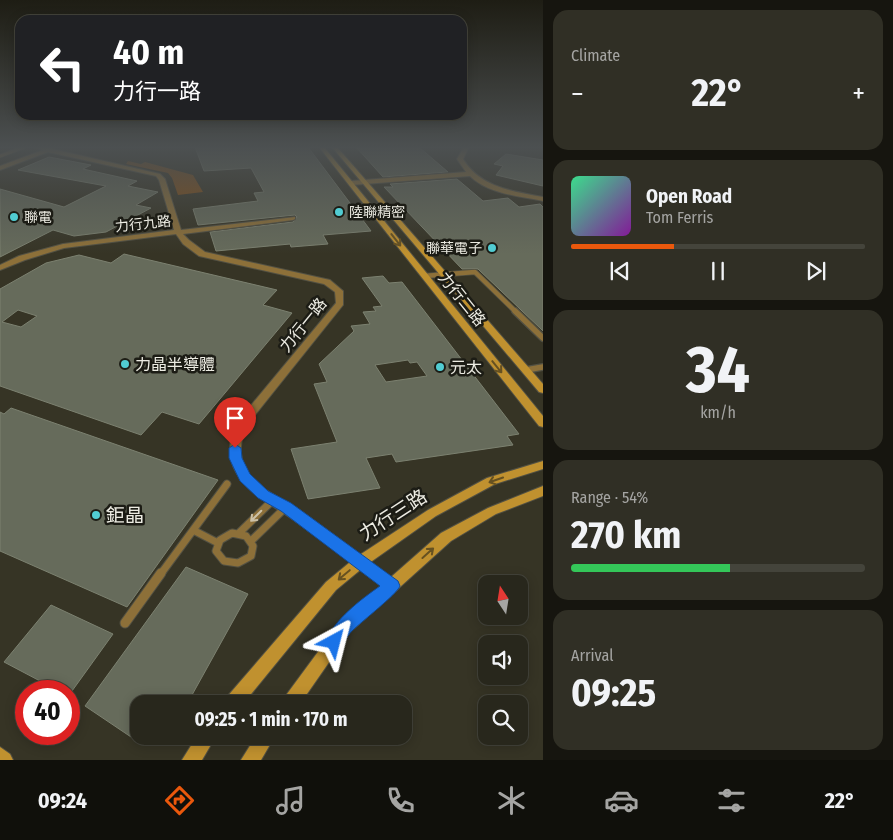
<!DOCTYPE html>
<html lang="en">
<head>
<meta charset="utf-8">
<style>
  :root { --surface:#28271c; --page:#302f25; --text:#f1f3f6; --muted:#a5a5a3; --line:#44443b; --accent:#ea580c }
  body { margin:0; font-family:"Fira Sans Condensed","Noto Sans TC",sans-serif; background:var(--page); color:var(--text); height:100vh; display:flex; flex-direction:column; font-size:19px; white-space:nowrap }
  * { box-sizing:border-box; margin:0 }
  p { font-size:16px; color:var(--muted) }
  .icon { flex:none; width:28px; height:28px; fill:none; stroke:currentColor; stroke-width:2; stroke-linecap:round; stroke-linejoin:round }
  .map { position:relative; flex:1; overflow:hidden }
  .sheet { display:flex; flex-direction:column; gap:10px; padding:10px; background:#16150f; width:350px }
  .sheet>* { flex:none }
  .banner { position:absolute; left:15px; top:15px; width:452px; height:105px; border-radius:15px; box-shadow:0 2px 12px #0003,0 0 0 1px var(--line); background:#202124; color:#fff; overflow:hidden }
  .needle { width:32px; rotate:348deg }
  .fabs { position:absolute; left:478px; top:575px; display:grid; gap:10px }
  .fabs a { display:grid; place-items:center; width:50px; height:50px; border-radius:10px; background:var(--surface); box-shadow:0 2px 12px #0003,0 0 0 1px var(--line); font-size:25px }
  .speed { position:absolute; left:15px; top:680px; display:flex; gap:10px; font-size:25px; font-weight:700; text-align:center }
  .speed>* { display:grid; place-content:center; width:65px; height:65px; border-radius:50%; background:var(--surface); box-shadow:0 2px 12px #0003,0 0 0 1px var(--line); line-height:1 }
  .speed .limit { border:8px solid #d22; background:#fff; color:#111 }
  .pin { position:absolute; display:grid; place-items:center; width:42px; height:42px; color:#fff; margin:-51px -21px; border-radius:50% 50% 50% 0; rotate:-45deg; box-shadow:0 0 5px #0007 }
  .pin .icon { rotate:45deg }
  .me { position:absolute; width:55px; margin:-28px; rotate:38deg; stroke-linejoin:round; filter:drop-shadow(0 0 4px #0008) }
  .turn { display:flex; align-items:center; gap:18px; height:105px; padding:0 15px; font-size:22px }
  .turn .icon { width:65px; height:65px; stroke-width:2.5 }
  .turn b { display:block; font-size:35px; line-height:42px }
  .big { font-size:38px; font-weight:700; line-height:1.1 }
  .sheet .tile { flex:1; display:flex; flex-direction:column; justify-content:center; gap:8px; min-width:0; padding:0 18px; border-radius:15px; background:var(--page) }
  .sheet .dial { align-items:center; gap:0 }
  .dial b { font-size:65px; line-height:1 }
  .song { display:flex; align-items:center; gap:15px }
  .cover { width:60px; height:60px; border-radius:8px; background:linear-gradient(135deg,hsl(150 70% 55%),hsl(290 70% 35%)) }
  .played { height:5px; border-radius:2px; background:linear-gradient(90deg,var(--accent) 35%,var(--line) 35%) }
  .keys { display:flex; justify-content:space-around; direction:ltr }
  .heat { display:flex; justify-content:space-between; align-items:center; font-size:28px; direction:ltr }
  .charge { height:8px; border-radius:4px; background:linear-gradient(90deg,#34c759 54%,var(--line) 0) }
  .trip { position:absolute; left:130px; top:695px; width:282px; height:50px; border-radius:15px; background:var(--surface); box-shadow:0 2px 12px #0003,0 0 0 1px var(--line); font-weight:700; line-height:50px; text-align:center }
  .tabs { display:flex; height:80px; justify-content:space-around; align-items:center; background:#10100b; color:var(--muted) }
  .tabs .icon { width:35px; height:35px }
  .tabs .on { color:var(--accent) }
  .tabs b { font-size:22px; color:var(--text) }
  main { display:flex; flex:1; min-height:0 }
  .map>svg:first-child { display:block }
  .green { fill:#834e15 }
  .building { fill:#666b5b; stroke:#7c8170; fill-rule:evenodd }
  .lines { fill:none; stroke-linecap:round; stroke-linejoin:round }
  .lane-far4-casing { stroke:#535143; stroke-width:4.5 }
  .lane-far3-casing { stroke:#535143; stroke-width:6 }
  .lane-far2-casing { stroke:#535143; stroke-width:8 }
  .lane-far1-casing { stroke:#535143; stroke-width:9 }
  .lane-casing { stroke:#535143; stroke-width:11 }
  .street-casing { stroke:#535143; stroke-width:2 }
  .secondary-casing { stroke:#535143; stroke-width:2 }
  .lane-far4 { stroke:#8d7039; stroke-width:3 }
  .lane-far3 { stroke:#8d7039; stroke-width:4.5 }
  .lane-far2 { stroke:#8d7039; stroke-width:5.5 }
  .lane-far1 { stroke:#8d7039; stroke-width:7 }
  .lane { stroke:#8d7039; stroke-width:9 }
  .street { fill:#8d7039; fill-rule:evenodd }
  .secondary { fill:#c0912f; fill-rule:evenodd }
  .oneway { stroke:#665121 }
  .oneway2 { stroke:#cbc1a8 }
  .route { fill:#1a73e8; stroke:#114b97 }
  .poi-dot { fill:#51ccd2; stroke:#1c1c15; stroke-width:2 }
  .labels { text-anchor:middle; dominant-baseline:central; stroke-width:5; stroke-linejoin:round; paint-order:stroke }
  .far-poi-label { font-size:14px; fill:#edece3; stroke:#1c1c15; text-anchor:start }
  .far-street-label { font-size:14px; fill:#edece3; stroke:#1c1c15 }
  .street-label { font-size:16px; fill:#edece3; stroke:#1c1c15 }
  .poi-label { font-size:16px; fill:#edece3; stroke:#1c1c15; text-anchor:start }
  .near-poi-label { font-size:19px; fill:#edece3; stroke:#1c1c15; text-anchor:start }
  .near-street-label { font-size:19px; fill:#edece3; stroke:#1c1c15 }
</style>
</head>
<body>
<main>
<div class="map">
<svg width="543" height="760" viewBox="0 0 543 760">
  <rect width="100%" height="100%" fill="#363425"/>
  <path class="green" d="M128,161L141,164L145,162L193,175L203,192L178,195L172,178L168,173L126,164Z"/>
  <path class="building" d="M195,147H308L371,231L323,235L328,244L291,247L290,244L216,251L210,232L293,222L297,217L295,215L198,225L193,209L258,201L254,193L264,192L251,168L204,171Z
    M356,147H419L448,172L383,177Z
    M506,154L543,160V186L496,175L503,166L494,164Z
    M49,157L91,165L83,169L137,181L128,186L158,192L136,205L151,208L106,232L74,236L53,230L0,257V189L64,207L106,186L18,170Z
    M457,179L483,201L508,198L519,207L540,204L543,207V331L478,269H462L384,187H393L390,184Z
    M124,254L277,290L263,305L292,313L199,424L162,412L141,435L0,386V289L46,263L79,255L111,263ZM18,310L37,316L21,327L2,322Z
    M383,276L389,283L402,282L519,434L507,436L513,445L396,462L392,454L366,458L380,488L308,499L291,449L337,442L314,384L327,382L319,364L354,331L351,326L370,324L363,312L376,311L373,307L382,306L362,278ZM408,360L410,363L417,362L427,376L386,382L375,365Z
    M11,408L218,480L127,607L0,551V412L4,414Z
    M186,567L248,594L187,704H139V736L134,739L85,706Z
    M51,605L113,634L72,691H59L4,662Z"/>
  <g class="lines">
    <g class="lane-far4-casing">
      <path id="lane-far4" d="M0,156L24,147"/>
    </g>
    <g class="lane-far3-casing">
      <path id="lane-far3" d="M424,276L475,272L516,312"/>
    </g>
    <g class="lane-far2-casing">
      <path id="lane-far2" d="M515,311L543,338
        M526,370L543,367"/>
    </g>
    <g class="lane-far1-casing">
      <path id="lane-far1" d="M193,530L218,543
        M232,533L246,536L253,546L251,556L238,563L224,561L216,551L220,540Z
        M239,533L273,500
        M252,540L286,507
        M160,575L227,484"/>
    </g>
    <g class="lane-casing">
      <path id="lane" d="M125,623L161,573"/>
    </g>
    <g class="street-casing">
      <path id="street" d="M33,147H44L160,174L165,179L181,230L295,217V219L293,220L183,234L189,240L205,252L330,280L343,291V305L247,425C240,439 238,456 246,470C257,489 280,497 298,509C331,533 364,557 397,582L399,586L397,590L392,592L387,590C356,567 326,543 295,521C274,506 249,495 236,472C227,456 229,438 238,421L336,303L335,292L324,284L199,256L183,244L176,234L64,248L25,260L0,270V265L19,256L63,244L174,230L159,180L156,176L48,152L0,170V166L43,150Z
        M464,147H469L463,159C481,188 513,191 543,197V201C519,196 488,194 470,176L351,185L348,183L351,181L466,172L457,159Z"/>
    </g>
    <g class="secondary-casing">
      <path id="secondary" d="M319,147H324L543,416V427L539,426Z
        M332,147H337L543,384V393L539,392Z
        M543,461V469L495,484L436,516L365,566L336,590L243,704H224L226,698L326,582L355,558L428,510L487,478Z
        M543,486V496L496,514L451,541L350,632L300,704H282L284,698L340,622L441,533L488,508Z
        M197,736H216L202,760H182Z
        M256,736H275L261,760H241Z
        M0,747L10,754L13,760H0Z"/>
    </g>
    <use href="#lane-far4" class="lane-far4"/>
    <use href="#lane-far3" class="lane-far3"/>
    <use href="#lane-far2" class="lane-far2"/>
    <use href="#lane-far1" class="lane-far1"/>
    <use href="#lane" class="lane"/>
    <use href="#street" class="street"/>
    <use href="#secondary" class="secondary"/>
  </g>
  <defs><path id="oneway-shaft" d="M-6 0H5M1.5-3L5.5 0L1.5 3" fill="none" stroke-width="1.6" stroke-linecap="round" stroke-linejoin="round" transform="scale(1.25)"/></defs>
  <g class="oneway">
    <use href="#oneway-shaft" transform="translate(396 240) rotate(52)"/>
    <use href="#oneway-shaft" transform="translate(497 367) rotate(51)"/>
    <use href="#oneway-shaft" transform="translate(496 480) rotate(161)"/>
    <use href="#oneway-shaft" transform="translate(428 553) rotate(-42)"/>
    <use href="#oneway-shaft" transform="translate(344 575) rotate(140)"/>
  </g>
  <use class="oneway2" href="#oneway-shaft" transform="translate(256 516) rotate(135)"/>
  <linearGradient id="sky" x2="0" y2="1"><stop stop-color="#1e1d14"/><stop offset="0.58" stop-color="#4c5051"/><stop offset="1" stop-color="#4c5051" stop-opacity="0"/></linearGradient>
  <rect width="543" height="254" fill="url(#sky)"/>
  <path class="route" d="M235,444L241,448L242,458L250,474L268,491L291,503L398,581L400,586C396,595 362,621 352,631C345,638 343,647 334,651L328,648L325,642C335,619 360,600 380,586L281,511L258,498L240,481L229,458V448Z"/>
  <g class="poi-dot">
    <circle cx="339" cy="212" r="5"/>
    <circle cx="14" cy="217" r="5"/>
    <circle cx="492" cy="248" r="5"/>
    <circle cx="125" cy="364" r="5"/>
    <circle cx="440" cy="367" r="5"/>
    <circle cx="96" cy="515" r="5"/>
  </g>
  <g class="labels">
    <g class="far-poi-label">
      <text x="349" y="212">陸聯精密</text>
      <text x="24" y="217">聯電</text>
      <text x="482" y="248" text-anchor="end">聯華電子</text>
    </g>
    <g class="far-street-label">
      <text transform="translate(143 224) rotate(-6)">力行九路</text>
    </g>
    <g class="street-label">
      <text transform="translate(462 299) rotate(51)">力行二路</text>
      <text transform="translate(303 325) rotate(-51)">力行一路</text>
    </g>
    <g class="poi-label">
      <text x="135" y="364">力晶半導體</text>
      <text x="450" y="367">元太</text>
    </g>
    <g class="near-poi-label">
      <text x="106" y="515">鉅晶</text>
    </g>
    <g class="near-street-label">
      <text transform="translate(393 515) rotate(-33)">力行三路</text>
    </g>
  </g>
</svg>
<div class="fabs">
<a><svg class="needle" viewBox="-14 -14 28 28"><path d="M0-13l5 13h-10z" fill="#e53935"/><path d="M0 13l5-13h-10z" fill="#a5a5a3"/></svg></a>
<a><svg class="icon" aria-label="sound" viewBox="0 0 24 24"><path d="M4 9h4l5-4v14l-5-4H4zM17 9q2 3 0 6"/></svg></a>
<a><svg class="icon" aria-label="search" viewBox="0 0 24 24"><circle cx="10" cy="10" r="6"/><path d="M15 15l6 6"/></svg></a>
</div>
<div class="speed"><div class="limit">40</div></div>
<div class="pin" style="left:235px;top:448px;background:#d93025"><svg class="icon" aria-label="arrive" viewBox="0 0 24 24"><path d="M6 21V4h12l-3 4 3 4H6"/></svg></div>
<svg class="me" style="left:334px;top:642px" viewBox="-20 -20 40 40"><path d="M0-17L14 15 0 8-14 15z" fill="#1a73e8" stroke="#fff" stroke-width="4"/></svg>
<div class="trip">09:25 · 1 min · 170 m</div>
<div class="banner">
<div class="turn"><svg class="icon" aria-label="left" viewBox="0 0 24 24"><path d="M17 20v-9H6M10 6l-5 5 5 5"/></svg><div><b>40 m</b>力行一路</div></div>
</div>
</div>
<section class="sheet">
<div class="tile"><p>Climate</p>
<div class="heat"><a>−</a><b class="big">22°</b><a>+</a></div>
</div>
<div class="tile">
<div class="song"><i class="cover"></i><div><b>Open Road</b><p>Tom Ferris</p></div></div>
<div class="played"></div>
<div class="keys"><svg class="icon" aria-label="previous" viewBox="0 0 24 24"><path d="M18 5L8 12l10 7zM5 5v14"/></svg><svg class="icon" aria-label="pause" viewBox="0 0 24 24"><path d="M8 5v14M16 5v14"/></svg><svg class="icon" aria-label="next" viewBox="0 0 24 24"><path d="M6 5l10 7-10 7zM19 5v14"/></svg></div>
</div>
<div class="tile dial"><b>34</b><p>km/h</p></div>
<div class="tile"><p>Range · 54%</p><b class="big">270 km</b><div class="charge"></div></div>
<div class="tile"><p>Arrival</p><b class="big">09:25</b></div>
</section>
</main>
<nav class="tabs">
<b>09:24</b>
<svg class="icon on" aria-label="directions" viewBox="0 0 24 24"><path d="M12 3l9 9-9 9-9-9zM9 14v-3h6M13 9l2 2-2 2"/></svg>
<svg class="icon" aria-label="music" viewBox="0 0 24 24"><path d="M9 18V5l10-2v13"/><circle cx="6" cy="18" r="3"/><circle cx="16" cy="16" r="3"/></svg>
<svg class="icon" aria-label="phone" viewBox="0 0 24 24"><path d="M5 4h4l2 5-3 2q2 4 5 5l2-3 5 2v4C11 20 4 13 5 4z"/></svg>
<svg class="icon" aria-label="climate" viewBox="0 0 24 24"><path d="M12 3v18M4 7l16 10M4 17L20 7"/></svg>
<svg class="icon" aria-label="car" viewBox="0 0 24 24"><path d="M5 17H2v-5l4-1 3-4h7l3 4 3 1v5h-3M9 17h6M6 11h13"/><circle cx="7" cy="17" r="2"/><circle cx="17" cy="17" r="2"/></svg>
<svg class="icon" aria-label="filters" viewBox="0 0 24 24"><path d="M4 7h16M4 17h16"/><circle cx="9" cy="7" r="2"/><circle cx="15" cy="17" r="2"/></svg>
<b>22°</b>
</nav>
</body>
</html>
